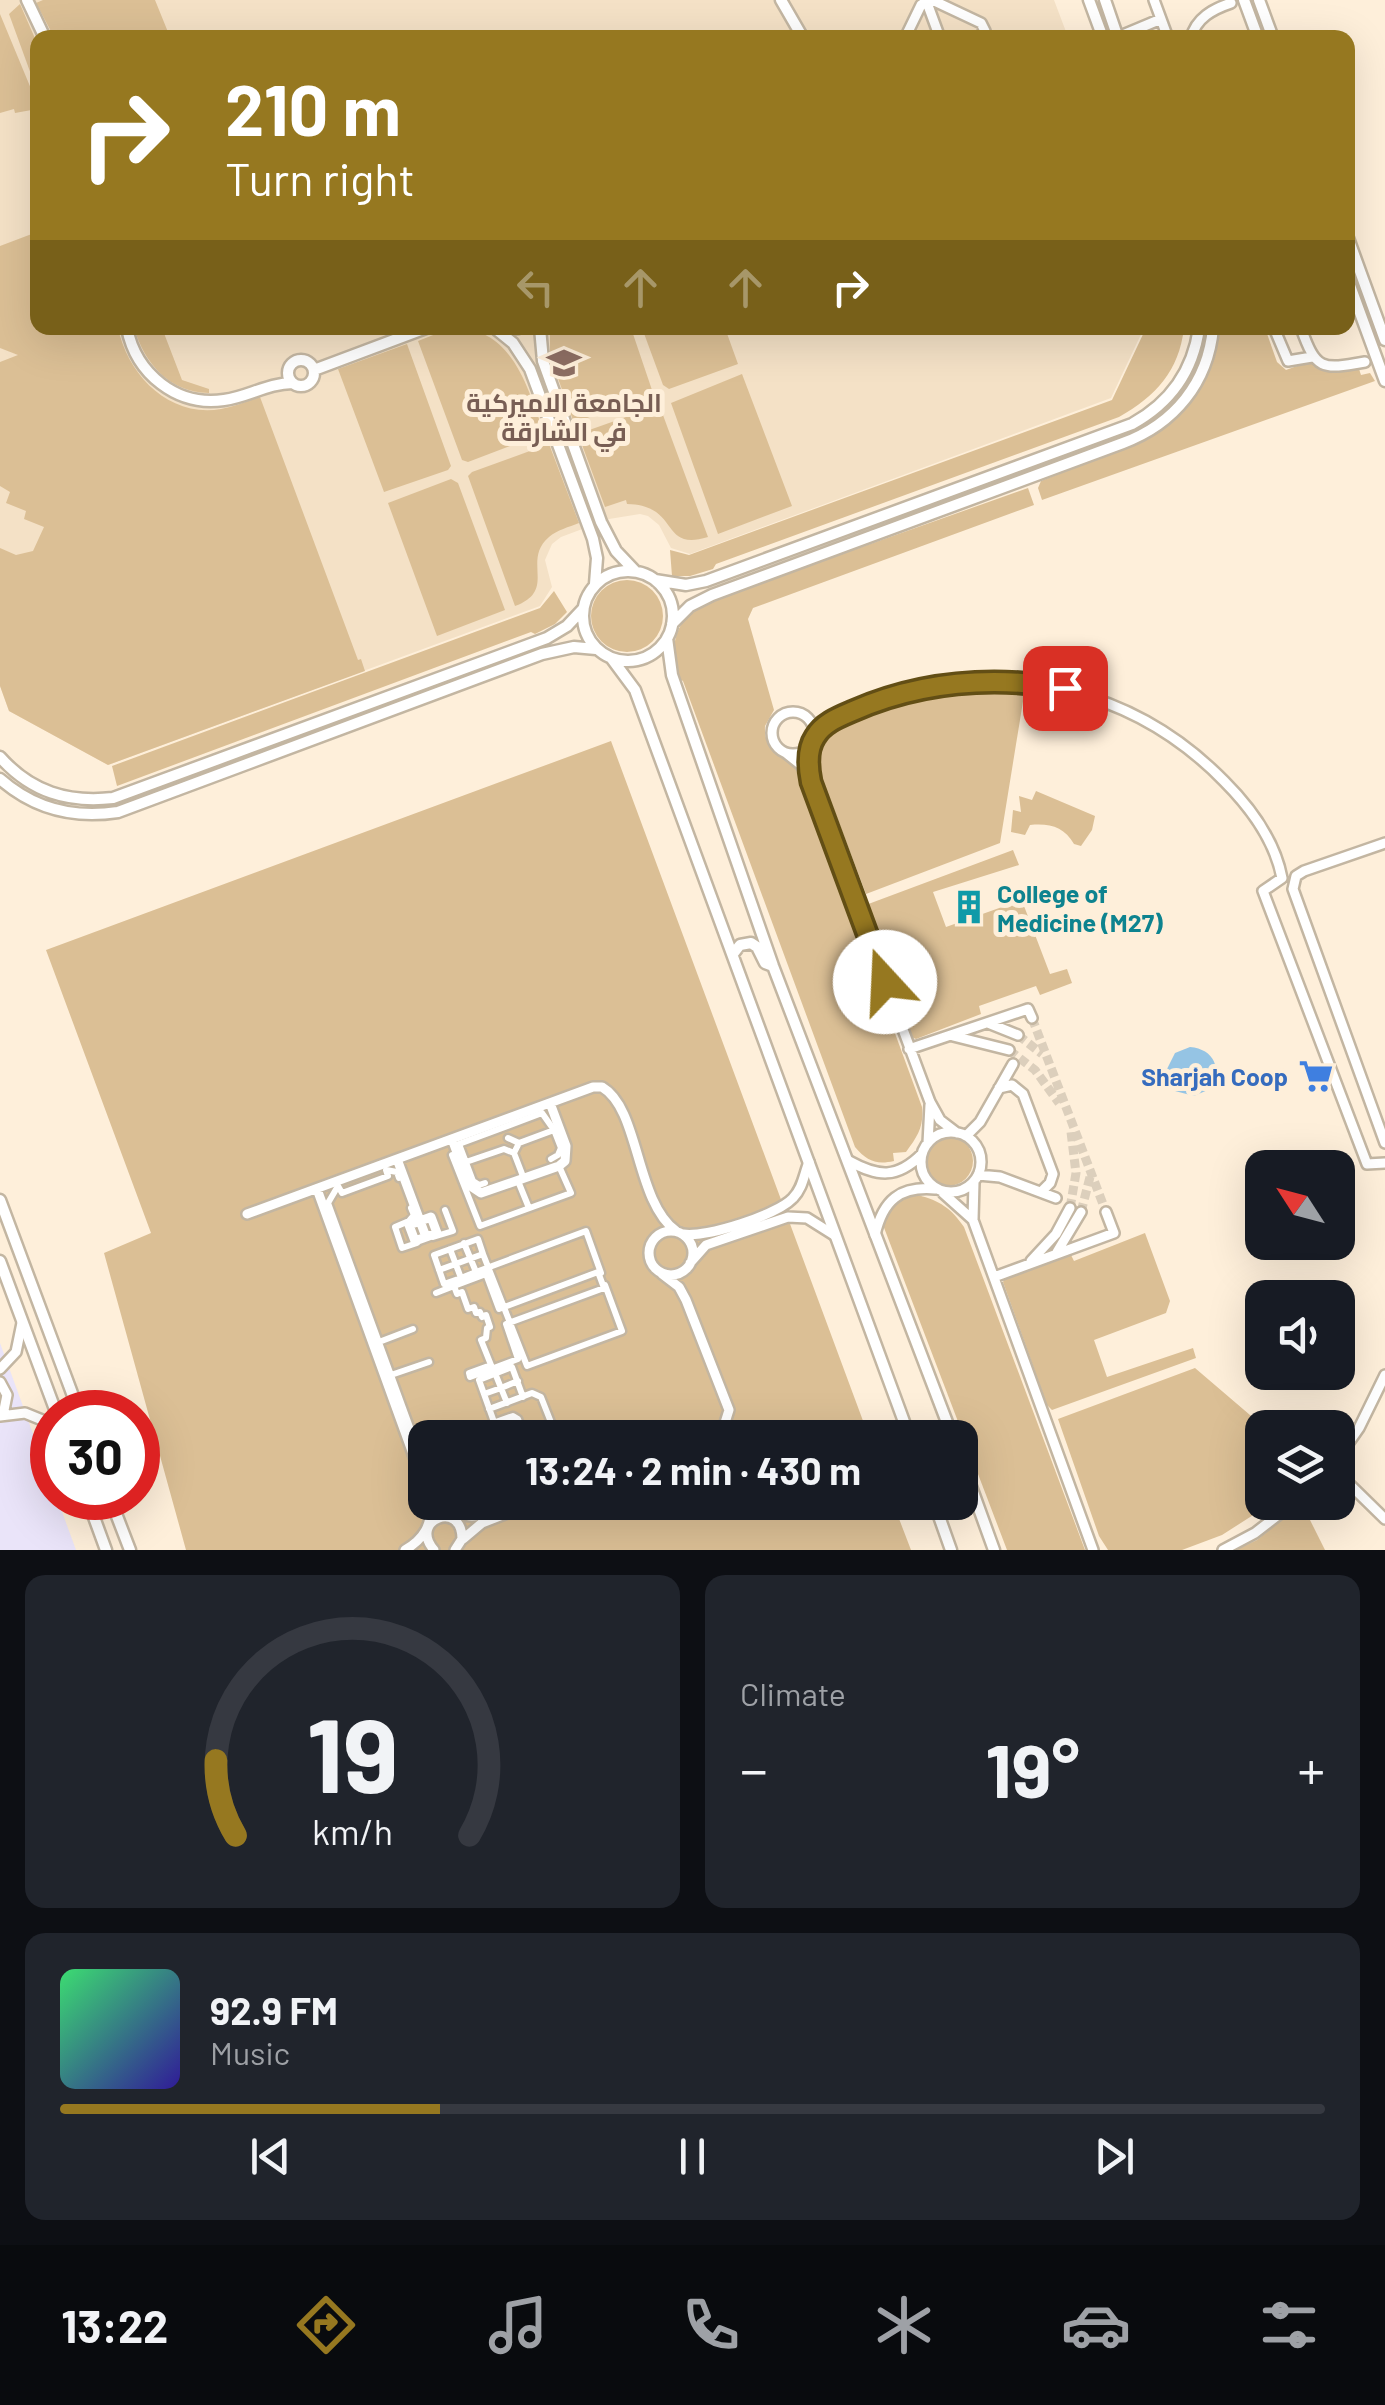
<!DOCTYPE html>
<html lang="en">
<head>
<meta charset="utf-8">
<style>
  :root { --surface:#171b24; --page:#20242c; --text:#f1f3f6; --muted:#9ea1a6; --line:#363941; --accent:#967820 }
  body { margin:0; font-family:Barlow,Cairo,sans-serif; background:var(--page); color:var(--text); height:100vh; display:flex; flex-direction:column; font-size:38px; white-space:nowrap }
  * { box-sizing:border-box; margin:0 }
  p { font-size:32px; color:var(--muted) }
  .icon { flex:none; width:55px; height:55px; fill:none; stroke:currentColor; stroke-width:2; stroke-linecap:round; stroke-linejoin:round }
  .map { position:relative; height:1550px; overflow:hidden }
  .details { display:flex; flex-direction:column; gap:25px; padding:25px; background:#0d0f14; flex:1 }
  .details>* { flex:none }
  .guide { position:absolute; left:30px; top:30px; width:1325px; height:305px; border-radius:20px; box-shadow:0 10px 40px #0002; background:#967820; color:#fff; overflow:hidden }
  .needle { width:65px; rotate:306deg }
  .tools { position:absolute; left:1245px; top:1150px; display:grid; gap:20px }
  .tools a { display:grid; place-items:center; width:110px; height:110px; border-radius:20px; background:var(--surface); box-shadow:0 10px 40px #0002; font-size:50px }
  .speed { position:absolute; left:30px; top:1390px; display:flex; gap:20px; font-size:50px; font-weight:700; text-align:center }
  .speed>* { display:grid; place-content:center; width:130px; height:130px; border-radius:50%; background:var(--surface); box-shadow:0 10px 40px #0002; line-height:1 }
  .speed .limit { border:15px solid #d22; background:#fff; color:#111 }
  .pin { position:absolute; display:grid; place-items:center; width:85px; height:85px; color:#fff; margin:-42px; border-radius:20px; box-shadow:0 5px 15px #0006 }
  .me { position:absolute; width:110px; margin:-55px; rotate:340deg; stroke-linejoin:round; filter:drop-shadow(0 0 8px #0008) }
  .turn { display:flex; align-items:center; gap:35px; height:210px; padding:0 30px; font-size:45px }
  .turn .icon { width:130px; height:130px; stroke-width:2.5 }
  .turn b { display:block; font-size:70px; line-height:85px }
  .lanes { display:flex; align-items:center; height:95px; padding:0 30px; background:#0003; justify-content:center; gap:50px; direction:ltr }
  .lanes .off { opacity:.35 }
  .big { font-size:75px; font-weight:700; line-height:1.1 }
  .details .tile { flex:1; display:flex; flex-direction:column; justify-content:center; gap:15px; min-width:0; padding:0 35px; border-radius:20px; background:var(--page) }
  .details .dial { align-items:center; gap:0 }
  .dial svg { height:260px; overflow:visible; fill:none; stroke:var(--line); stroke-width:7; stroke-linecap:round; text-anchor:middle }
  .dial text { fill:var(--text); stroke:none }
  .song { display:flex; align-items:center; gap:30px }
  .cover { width:120px; height:120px; border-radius:15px; background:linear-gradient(135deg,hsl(140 70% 55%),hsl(250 70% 35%)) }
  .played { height:10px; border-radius:5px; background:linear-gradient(90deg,var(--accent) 30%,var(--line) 30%) }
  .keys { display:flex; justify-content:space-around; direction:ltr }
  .heat { display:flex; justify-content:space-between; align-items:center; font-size:55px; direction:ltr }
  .details .tiles { flex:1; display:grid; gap:25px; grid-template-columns:1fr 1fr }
  .tile:last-child { grid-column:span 2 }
  .trip { position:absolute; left:408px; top:1420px; width:570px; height:100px; border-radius:20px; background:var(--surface); box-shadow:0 10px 40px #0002; font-weight:700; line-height:100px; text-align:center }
  .menu { display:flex; height:160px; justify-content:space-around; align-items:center; background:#090b0e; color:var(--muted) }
  .menu .icon { width:70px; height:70px }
  .menu .active { color:var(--accent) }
  .menu b { font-size:45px; color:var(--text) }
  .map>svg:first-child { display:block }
  .commercial { fill:#eae4f9 }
  .built { fill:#f4e1c6 }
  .green { fill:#dbbf95 }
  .water { fill:#95c4e4 }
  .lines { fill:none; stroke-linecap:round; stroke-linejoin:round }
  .minor-tunnel { stroke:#dccfbc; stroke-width:9; stroke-dasharray:9 4.5; stroke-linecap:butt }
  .pedestrian-casing { stroke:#c3b6a2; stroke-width:11 }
  .minor-casing { stroke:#c3b6a2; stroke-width:14 }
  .tertiary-casing { stroke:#c3b6a2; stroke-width:15 }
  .pedestrian { stroke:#fff; stroke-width:6 }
  .minor { stroke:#fff; stroke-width:9 }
  .tertiary { stroke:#fff; stroke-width:10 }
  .route-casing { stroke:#624e15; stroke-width:25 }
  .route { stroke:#967820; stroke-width:18 }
  .labels { text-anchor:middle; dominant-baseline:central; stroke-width:10; stroke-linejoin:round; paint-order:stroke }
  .education-label { font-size:25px; font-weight:bold; fill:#785e54; stroke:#feefda }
  .culture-label { font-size:25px; font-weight:bold; fill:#0d838f; stroke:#feefda; text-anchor:start }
  .shop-label { font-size:25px; font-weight:bold; fill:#366cbe; stroke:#feefda; text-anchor:end }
</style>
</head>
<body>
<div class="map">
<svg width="1385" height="1550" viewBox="0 0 1385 1550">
  <rect width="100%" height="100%" fill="#feefda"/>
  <path class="commercial" d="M0,1343L52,1486V1498H57L76,1550H0Z"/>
  <path class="built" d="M0,0H1054L1068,37L38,38V328H1144L1111,398L690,554L671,548L659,525L648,516L640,514L609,519L561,537L552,544L545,560L552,587L540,606L108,765L9,711L0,686Z"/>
  <path class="green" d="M43,0H155L170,37H54L36,3Z
    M20,4L37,43L36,88L9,14Z
    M0,14L34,96L37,95V109L15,113L14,109L0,113Z
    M37,232L38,328H118C128,375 169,418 221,409C234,407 247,401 260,397L358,660L361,659L365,671L108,765L9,711L0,686V548L16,555L33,551L44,527L24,519L26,511L6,503L10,492L0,486V362L18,355L0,348V246Z
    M134,328H162L182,380L209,389V393C169,392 145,364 134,328Z
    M451,328C512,325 528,388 544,433L468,462L462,460L418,341Z
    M550,328H631L653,393L574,423L550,356Z
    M642,328H725L738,364L669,389L663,385Z
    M1146,328H1184C1179,371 1156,396 1119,417L716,564L713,569L690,576H672L670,550L689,555L1112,400Z
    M1218,328H1265L1277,362L1286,370L1308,362L1339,371L1358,366L1361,375L1370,373L1375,381L1042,500L1038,488L1041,481C1124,448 1202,429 1218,328Z
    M407,344L451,466L448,470L384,492L338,369Z
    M742,374L792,506L718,534L671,403Z
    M657,406L660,407L708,537C659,552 681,505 627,504L626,500L605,507L578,434Z
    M549,444L579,523C569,527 557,530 549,537C521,561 558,590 515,606L468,476L472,472Z
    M451,479L458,483L505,610L437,636L388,503Z
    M1028,488L1034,505L753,608L748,619L774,710L765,726C764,744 773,755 791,758L801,777L922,1107C924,1126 918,1136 906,1152L893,1153L894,1161C876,1165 867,1161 855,1147L683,681L677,678C670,643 674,620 707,602Z
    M591 616a36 36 0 1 1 72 0a36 36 0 1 1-72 0Z
    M554,591L567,612L555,624L535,634L531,632L117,786L112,766L540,608Z
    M995,687L1025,689L1000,843L866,894C854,862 842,831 830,799C825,788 818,775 817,763C811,703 952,689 995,687Z
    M611,741L869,1437L425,1438V1502L893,1503L911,1550H186L104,1253L151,1233L46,950Z
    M1036,791L1095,816L1092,830L1081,846L1074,844C1064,827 1050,823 1030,825L1025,835L1011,832L1013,810L1021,812L1019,796L1032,800Z
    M1013,850L1019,865L933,892L946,927L1016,902L1024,906L1050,974L1067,969L1072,983L1040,995L1036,986L979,1006L981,1014L916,1039L907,1035L863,906Z
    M923 1161a25 25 0 1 1 50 0a25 25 0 1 1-50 0Z
    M918,1195C940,1201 951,1208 964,1227L1085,1550H1007L883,1225L895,1201Z
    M1145,1233L1170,1301L1166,1313L1094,1340L1107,1377L1193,1348L1196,1358L1052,1410L1047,1405L1003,1282L1006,1276L1069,1251L1074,1261Z
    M1195,1368L1264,1427L1262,1502L1272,1503L1222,1535L1182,1550H1108L1099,1536L1058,1419Z
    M1302,1504L1325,1550H1236L1257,1540Z"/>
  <path class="water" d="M1190,1047C1214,1049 1223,1069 1210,1089L1194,1096L1175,1091L1182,1076L1167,1069L1175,1053Z"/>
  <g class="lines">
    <path class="minor-tunnel" d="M1032,1018L1106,1212
      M1018,1035L1042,1054
      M1009,1050L1035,1070L1059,1103
      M1070,1208L1076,1173L1071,1132
      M1081,1212L1090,1177"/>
    <g class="pedestrian-casing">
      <path id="pedestrian" d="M519,1143L514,1153L524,1179
        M452,1155L480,1226L571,1193L559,1166
        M551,1159L558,1155L561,1148L554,1130
        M466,1162L504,1149L514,1153
        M399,1178L397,1172L386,1170L388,1176L342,1193L338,1186L328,1203L425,1468
        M518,1181L529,1208
        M485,1183L479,1185L473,1181L459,1144L542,1113L554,1130L519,1143L508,1138
        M411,1208L414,1215L409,1221L395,1227L402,1248L417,1243
        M433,1237L453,1231L445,1210
        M464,1243L476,1272L586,1231L601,1273
        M450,1249L461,1278L476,1272
        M483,1254L527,1366L622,1331L605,1285
        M439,1270L483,1254L478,1239L434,1255L444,1284L461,1278
        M598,1272L604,1288L506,1324L518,1359L470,1377L469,1373L491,1365L481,1340L486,1338L487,1328L490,1327L486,1315L482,1317L480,1312L476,1313L474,1307L468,1309L462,1292L457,1294L454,1286L486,1274L499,1309Z
        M436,1293L454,1286
        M379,1342L413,1329
        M495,1373L501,1388L518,1381
        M391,1375L429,1362
        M484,1394L479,1380L512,1367L523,1397
        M489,1409L532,1393L541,1397L556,1435L550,1438
        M494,1422L484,1394L501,1388L507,1403
        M474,1438L476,1429L513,1416L518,1419L525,1438
        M438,1502C454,1519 484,1526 497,1502"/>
    </g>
    <g class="minor-casing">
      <path id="minor" d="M926,0L940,38
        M932,0L981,23L985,31L984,38
        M1154,0L1168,38
        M1118,37L1161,19
        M905,38L921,5L928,0
        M1191,38C1196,18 1213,9 1231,3
        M1274,328L1288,361L1312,357
        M1301,328C1316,370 1321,370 1365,362
        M772 733a21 21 0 1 1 42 0a21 21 0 1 1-42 0Z
        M814,738C832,715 865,704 893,696C1014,661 1136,691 1224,781C1251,808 1275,841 1282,878L1263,891L1367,1164L1385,1163
        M786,753L801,765L811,782L930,1102L940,1120L957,1133
        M1385,843L1304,871L1296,876L1293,889L1385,1143
        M988,1023L1018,1035
        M953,1036L1009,1050
        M909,1049L1028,1009L1032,1018
        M999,1088L1012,1085L1023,1094L1053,1174L1050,1183L1041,1192
        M921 1162a30 30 0 1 1 60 0a30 30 0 1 1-60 0Z
        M966,1136L980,1122L1013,1064
        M452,1139L469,1185L481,1193L559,1166L565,1161L566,1146L550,1103
        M928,1143L930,1105
        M397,1159L426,1237
        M849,1161C878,1177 897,1179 922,1154
        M978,1175L1000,1177L1056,1198
        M974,1182L973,1220L1093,1550
        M317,1189L425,1487
        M943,1193L972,1219
        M247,1214L593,1087H602C640,1109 635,1201 676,1231
        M431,1217L437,1233L415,1241L409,1225Z
        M649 1253a22 22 0 1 1 44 0a22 22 0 1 1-44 0Z
        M683,1234C706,1238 777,1215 793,1198C803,1188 804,1174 809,1162
        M875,1235C883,1200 900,1186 935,1189
        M1057,1252L1081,1212
        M1031,1261L1056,1234L1070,1208
        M690,1263L706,1245L788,1217L807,1218L834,1235
        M662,1274L679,1287L686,1300L729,1410L723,1429L710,1438
        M994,1277L1114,1233L1106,1212
        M0,1369L16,1352L22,1323
        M0,1382L7,1395L3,1415
        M0,1416L25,1413L52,1424
        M498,1438L515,1431
        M1338,1458L1359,1428L1385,1375
        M1338,1473L1385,1519
        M463,1539L482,1523L536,1502
        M405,1550C424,1539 433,1524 430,1502
        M434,1550C408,1520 462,1499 462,1539L455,1550
        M1223,1550L1255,1533L1295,1502"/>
    </g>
    <g class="tertiary-casing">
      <path id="tertiary" d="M27,0L45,38
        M781,0L803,38
        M1089,0L1103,38
        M1105,0L1118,38
        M1244,0L1258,38
        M1259,0L1273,38
        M1348,238L1385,340
        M1348,280L1385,381
        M127,328C136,374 177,407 224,400C248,397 268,383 293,383
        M540,328L543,361L601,522L616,551L635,571
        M497,330L513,343L530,369L593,539L597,558L595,584
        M498,330L519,328
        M288 373a13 13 0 1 1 26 0a13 13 0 1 1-26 0Z
        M314,370L426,328
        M583 616a45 45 0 1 1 90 0a45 45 0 1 1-90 0Z
        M655,580L686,585L706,581L1132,424C1170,403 1193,371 1199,328
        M672,624L690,606L712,595L1123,443C1174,424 1208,383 1213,328
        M667,638L672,675L773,966L953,1438
        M612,659L635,690L910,1438
        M0,757C31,792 68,803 113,798L547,638L567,626L583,609
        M0,779C34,809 73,819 118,812L542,654L574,647L596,649
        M733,954L740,945L751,943L757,947L765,963L773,966
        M0,1200L79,1412
        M0,1261L56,1412
        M960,1456L994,1550
        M87,1498L106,1550
        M110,1498L130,1550
        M934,1502L951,1550"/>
    </g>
    <use href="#pedestrian" class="pedestrian"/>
    <use href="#minor" class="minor"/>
    <use href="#tertiary" class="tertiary"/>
  </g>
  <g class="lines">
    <g class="route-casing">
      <path id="route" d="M885,982L811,782C808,767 807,749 815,737C823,723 839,717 853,711C921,681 992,676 1065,688"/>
    </g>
    <use href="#route" class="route"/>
  </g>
  <defs>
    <g id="university-bare" transform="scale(2.7)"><path d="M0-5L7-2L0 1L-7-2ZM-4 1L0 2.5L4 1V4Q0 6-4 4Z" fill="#8d6e63" stroke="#feefda" stroke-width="2.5" paint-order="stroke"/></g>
    <g id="building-bare" transform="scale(2.7)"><path d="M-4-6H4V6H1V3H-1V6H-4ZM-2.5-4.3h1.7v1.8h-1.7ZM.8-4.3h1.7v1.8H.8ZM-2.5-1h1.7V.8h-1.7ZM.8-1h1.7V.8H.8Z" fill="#0f9aa8" stroke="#feefda" stroke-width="2.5" paint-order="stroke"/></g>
    <g id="supermarket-bare" transform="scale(2.7)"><path d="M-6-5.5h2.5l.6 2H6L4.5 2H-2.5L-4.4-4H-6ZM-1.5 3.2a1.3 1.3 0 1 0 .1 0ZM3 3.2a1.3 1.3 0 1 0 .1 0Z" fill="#3f7fe0" stroke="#feefda" stroke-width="2.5" paint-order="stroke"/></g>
  </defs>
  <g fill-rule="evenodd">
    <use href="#university-bare" x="564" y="363"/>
    <use href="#building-bare" x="969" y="907"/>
    <use href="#supermarket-bare" x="1316" y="1076"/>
  </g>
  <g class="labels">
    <g class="education-label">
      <text x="564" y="402">الجامعة الاميركية<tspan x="564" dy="29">في الشارقة</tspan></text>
    </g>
    <g class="culture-label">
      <text x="997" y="893">College of<tspan x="997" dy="29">Medicine (M27)</tspan></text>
    </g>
    <g class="shop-label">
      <text x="1288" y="1076">Sharjah Coop</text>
    </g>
  </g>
</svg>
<div class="tools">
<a><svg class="needle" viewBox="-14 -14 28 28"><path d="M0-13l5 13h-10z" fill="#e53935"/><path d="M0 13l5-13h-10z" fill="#9ea1a6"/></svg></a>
<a><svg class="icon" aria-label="sound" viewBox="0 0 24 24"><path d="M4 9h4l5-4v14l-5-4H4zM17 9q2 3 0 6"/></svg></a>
<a><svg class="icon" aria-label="layers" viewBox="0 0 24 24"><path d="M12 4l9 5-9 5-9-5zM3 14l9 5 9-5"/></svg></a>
</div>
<div class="speed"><div class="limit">30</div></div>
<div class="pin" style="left:1065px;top:688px;background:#d93025"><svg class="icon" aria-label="arrive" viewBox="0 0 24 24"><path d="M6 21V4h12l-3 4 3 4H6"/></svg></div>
<svg class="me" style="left:885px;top:982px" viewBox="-20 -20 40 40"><circle r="19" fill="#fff"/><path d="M0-13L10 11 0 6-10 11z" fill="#967820"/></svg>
<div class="trip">13:24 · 2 min · 430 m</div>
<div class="guide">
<div class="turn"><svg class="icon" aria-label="right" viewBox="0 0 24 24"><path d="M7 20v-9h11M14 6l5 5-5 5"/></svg><div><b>210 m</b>Turn right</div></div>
<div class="lanes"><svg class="icon off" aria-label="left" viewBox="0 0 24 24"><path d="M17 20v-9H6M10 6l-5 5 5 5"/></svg><svg class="icon off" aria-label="ahead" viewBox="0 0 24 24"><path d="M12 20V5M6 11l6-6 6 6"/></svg><svg class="icon off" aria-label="ahead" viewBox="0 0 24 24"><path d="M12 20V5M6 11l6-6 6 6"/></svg><svg class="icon" aria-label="right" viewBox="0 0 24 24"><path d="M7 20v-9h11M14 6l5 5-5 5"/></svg></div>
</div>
</div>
<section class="details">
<div class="tiles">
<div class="tile dial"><svg viewBox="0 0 100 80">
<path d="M14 69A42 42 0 1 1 86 69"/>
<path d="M14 69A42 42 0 0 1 8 46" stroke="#967820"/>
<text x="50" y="56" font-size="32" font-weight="700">19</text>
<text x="50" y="72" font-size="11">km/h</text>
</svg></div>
<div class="tile"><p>Climate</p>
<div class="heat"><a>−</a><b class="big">19°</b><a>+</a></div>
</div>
<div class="tile">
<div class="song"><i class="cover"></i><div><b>92.9 FM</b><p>Music</p></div></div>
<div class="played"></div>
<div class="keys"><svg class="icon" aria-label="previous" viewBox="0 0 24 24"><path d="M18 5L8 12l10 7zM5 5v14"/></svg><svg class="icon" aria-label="pause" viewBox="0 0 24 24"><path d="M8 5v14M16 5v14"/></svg><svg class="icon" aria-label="next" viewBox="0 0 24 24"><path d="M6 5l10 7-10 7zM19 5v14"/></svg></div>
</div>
</div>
</section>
<nav class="menu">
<b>13:22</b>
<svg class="icon active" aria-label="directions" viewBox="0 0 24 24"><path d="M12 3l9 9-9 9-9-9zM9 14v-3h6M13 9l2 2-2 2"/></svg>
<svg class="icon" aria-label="music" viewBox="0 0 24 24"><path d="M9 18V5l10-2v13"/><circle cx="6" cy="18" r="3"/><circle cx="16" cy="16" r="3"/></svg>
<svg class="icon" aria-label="phone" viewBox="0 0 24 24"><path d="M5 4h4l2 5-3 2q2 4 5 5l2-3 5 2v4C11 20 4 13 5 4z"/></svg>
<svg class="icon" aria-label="climate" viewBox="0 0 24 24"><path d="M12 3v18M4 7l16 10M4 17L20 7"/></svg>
<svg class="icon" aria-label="car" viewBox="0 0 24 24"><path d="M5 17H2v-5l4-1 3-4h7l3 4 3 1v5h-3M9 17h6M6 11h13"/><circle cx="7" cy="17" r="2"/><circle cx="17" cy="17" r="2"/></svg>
<svg class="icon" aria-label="filters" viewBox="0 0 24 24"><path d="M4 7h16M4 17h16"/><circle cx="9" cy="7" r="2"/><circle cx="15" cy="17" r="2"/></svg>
</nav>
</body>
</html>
